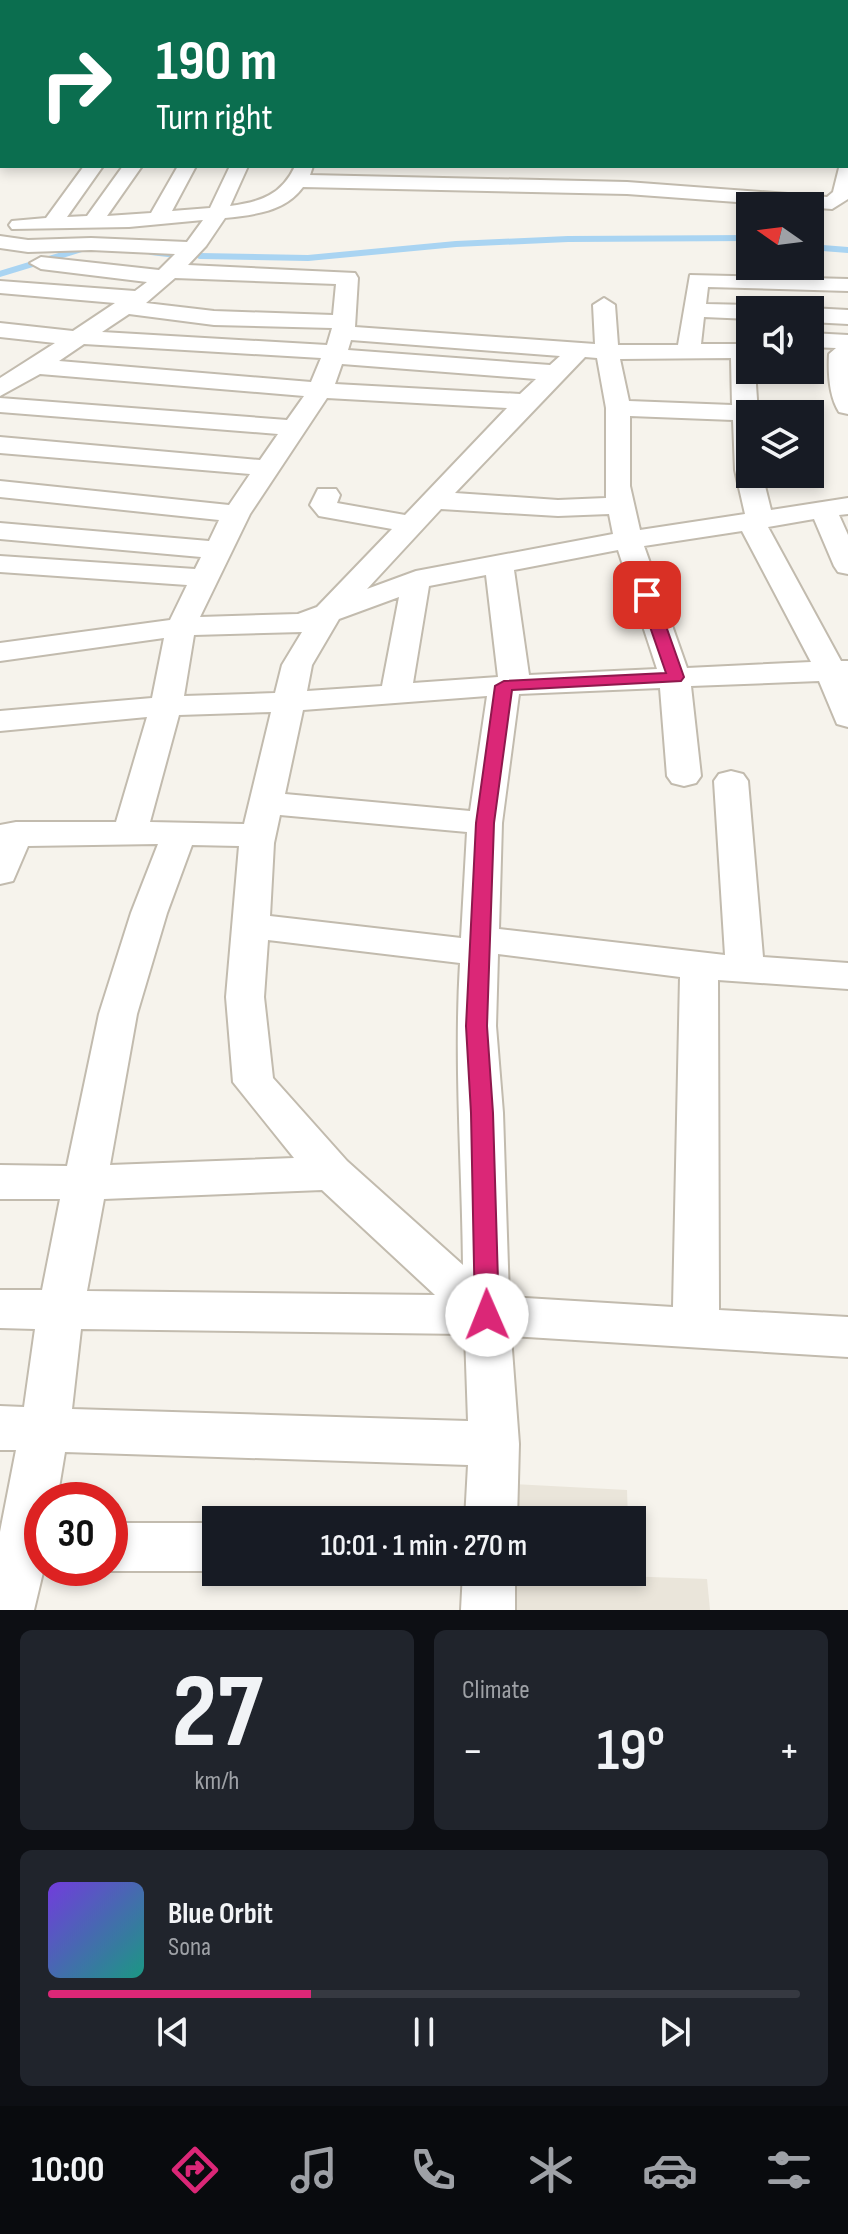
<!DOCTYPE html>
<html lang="en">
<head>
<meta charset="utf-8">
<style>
  :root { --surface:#171b24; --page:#20242c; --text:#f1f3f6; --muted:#9ea1a6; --line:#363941; --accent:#db2777 }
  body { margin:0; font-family:"Sofia Sans Condensed",sans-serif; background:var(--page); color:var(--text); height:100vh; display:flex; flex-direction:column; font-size:30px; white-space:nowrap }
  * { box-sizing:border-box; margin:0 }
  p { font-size:26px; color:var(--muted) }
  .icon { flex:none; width:44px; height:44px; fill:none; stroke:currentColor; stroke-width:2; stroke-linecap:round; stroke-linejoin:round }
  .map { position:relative; height:1610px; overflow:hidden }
  .drawer { display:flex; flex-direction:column; gap:20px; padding:20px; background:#0d0f14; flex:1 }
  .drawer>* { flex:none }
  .banner { position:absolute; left:0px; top:0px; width:848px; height:168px; box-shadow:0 4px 12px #0003; background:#0b6e4f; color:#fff; overflow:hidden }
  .needle { width:52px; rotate:284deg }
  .fabs { position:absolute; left:736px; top:192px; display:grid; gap:16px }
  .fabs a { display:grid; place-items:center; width:88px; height:88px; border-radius:0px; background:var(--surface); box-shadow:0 4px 12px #0003; font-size:40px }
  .speed { position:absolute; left:24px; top:1482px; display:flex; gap:16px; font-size:40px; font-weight:700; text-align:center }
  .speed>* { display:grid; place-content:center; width:104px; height:104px; border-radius:50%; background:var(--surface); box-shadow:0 4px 12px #0003; line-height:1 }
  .speed .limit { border:12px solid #d22; background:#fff; color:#111 }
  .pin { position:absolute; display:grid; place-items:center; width:68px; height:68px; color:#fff; margin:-34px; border-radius:16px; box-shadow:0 4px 12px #0006 }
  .me { position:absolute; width:88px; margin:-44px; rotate:359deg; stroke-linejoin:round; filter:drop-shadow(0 0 6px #0008) }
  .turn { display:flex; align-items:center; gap:28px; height:168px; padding:0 24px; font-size:36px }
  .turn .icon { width:104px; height:104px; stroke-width:2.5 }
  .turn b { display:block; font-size:56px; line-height:68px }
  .big { font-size:60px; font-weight:600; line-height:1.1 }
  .drawer .card { flex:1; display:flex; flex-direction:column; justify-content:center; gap:12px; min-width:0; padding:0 28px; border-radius:12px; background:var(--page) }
  .drawer .dial { align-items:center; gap:0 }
  .dial b { font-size:104px; line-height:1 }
  .song { display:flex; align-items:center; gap:24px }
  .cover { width:96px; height:96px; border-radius:12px; background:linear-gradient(135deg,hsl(260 70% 55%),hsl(170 70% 35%)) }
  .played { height:8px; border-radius:4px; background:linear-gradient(90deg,var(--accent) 35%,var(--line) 35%) }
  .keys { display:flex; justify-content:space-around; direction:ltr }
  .heat { display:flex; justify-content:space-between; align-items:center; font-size:44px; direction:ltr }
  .drawer .tiles { flex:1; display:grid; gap:20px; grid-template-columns:1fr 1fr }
  .card:last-child { grid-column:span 2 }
  .trip { position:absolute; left:202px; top:1506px; width:444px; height:80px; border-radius:0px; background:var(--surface); box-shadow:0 4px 12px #0003; font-weight:600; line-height:80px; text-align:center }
  .tab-bar { display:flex; height:128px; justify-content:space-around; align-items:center; background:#090b0e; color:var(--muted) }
  .tab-bar .icon { width:56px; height:56px }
  .tab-bar .on { color:var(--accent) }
  .tab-bar b { font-size:36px; color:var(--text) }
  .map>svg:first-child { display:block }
  .residential { fill:#eae5da }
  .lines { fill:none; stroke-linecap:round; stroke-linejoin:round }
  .stream { stroke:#a9d4f2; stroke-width:6 }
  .street-casing { stroke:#c2bbae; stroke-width:4 }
  .street { fill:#fff; fill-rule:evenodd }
  .route { fill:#db2777; stroke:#8e194d; stroke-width:2 }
</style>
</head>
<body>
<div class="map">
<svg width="848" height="1610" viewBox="0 0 848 1610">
  <rect width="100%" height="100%" fill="#f6f3ec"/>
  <path class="residential" d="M513,1484L627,1490L628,1520H512Z
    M511,1572L707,1579L710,1610H510Z"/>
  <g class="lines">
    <path class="stream" d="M810,247L848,250
      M151,252L176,255
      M200,256L308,258L456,244L568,239L750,238
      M0,274L85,248"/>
    <g class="street-casing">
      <path id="street" d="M3,0H18L2,3Z
        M167,0H181V2H167Z
        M304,0H318V2H304Z
        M346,0H360V2H346Z
        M380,0H394V2H380Z
        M418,0H432V2H418Z
        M455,0H469L470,2H456Z
        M491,0H506L507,2H492Z
        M543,0H557V2H543Z
        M585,0H599L600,2H586Z
        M738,0H753L754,2H739Z
        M2,46V57L0,58V47Z
        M846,59H848V69H846Z
        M0,73H2V83H0Z
        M846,103H848V113H846Z
        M0,128H2V138H0Z
        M848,162V199L832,209L627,194L303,187C285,212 253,215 225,218L206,246L188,265L355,273L358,278L355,327L595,344L593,305L604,298L615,305L618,345H678L690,275L848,279V291L708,287L706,304L750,305L760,310H750V319L704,317L701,344H750V370H755L758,414H750V474H762L771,510L848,498V514L839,515L848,535V574L838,572L834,566L814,519L768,527L841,661H848V727L837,724L819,681L691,686L701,776L696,783L684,786L672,783L667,776L660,688L519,694L502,823L499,929L725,955L714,781L719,774L731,771L743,774L748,781L763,957L848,963V989L718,980L719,1310L848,1317V1357L511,1336L519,1444L517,1520H465L468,1465L65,1452L57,1500H42L44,1568L34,1610H0V1532L16,1450H0V1406L24,1407L35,1329L0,1328V1290H42L60,1199H0V1165L67,1166L99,1014L131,913L158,844L28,846L13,881L0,884V825L16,822H116L147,717L0,731V711L152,698L164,638L0,661V643L170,620L187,585L0,572V556L195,569L201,557L0,539V523L209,541L219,520L0,497V481L229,505L250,474L0,453V437L260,460L278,434L0,412V398L287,420L304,396L40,374L0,396V378L55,343L0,337V323L73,331L115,303L0,293V281L135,291L147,282L41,269L30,263L41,257L159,270L175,254L91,250L28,252L0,248V236L28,240L91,238L187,242L203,220L129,227L12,229L9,225L12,221L46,218L84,166H103L67,217L87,216L123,166H142L107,216L151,213L178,166H196L172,211L210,208L230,166H248L230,206C260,202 282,195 295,166H313L310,175L627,182L827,197L833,192L839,168ZM175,278L336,284L333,315L214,311L146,303ZM129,314L214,325L332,328L327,345L102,332ZM351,340L560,356L550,365L348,350ZM84,344L321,358L311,382L59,361ZM585,357L597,358L606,408V498L558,500L455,493ZM731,358L732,405L629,401L620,359ZM342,364L536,379L520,394L335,384ZM327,398L507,408L405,515L337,503L340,495L336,489H318L310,505L319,516L392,529L317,607L298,614L200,617L250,514ZM630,416L733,420L735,470L745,514L640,530L630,486ZM441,509L558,516L609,514L613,534L416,571L367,589ZM742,531L811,662L687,668L644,546ZM618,550L657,669L529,675L514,570ZM486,575L498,677L413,683L429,586ZM399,597L382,686L307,691L312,665L339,619ZM302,632L282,665L275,693L184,696L194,635ZM487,696L470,811L285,794L303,710ZM271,712L244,824L150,822L179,715ZM280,815L467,832L461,938L270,916L274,843ZM192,845L239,846L226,997L233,1082L294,1158L110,1165L137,1014L167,913ZM268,940L460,963C454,1064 462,1165 463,1265L347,1161L273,1078L264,997ZM498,954L680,977L673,1307L509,1297L503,1113L496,1026ZM322,1190L435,1295L87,1291L104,1199ZM81,1329L465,1334L468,1421L72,1409Z
        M810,308L848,310V324L810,322V310H803Z
        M810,333L848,335V414L839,412C829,396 828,373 829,354L836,348L810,347Z
        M110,1523H216V1571H110L102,1568H110Z
        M463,1572H515V1610H461Z"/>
    </g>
    <use href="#street" class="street"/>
  </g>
  <path class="route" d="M647,591L655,595L684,677L681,681L512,690L494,823L487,1026L493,1113L499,1315L496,1323L487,1326L478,1323L475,1315L471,1113L466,1026L476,823L495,686L504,681L666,673L639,595Z"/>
</svg>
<div class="fabs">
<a><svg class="needle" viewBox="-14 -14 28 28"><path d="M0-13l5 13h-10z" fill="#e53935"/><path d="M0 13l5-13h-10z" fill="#9ea1a6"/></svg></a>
<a><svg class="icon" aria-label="sound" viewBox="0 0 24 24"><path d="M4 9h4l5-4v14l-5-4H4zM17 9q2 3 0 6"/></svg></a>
<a><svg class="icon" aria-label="layers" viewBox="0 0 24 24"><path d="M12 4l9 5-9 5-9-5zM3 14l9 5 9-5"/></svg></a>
</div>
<div class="speed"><div class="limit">30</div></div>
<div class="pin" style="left:647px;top:595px;background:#d93025"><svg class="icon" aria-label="arrive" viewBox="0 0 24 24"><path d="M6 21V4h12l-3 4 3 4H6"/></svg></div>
<svg class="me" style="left:487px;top:1315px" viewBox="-20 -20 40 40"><circle r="19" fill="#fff"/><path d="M0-13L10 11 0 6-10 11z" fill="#db2777"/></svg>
<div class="trip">10:01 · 1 min · 270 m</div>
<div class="banner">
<div class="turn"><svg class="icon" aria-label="right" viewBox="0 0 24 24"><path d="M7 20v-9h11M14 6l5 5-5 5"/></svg><div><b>190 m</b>Turn right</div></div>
</div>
</div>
<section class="drawer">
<div class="tiles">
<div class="card dial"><b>27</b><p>km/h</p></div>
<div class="card"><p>Climate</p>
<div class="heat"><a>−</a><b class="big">19°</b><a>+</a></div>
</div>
<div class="card">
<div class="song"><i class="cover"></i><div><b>Blue Orbit</b><p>Sona</p></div></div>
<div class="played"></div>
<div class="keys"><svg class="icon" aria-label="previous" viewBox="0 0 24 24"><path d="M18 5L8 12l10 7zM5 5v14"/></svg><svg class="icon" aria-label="pause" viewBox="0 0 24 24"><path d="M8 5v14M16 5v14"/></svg><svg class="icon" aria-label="next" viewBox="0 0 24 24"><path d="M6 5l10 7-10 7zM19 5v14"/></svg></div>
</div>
</div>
</section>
<nav class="tab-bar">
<b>10:00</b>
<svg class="icon on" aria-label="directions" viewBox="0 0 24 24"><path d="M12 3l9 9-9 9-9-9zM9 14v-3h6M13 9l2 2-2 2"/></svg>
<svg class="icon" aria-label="music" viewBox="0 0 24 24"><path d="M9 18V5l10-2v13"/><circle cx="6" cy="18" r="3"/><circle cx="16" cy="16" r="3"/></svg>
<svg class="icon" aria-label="phone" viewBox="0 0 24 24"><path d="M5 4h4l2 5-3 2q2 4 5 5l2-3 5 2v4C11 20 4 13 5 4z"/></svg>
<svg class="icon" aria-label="climate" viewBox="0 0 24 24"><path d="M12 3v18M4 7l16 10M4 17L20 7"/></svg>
<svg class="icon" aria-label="car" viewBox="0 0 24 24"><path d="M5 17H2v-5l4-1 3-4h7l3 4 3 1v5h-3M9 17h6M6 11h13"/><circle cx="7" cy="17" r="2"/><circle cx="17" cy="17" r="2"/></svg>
<svg class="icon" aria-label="filters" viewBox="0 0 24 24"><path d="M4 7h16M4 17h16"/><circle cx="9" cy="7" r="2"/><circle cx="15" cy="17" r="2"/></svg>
</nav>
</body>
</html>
